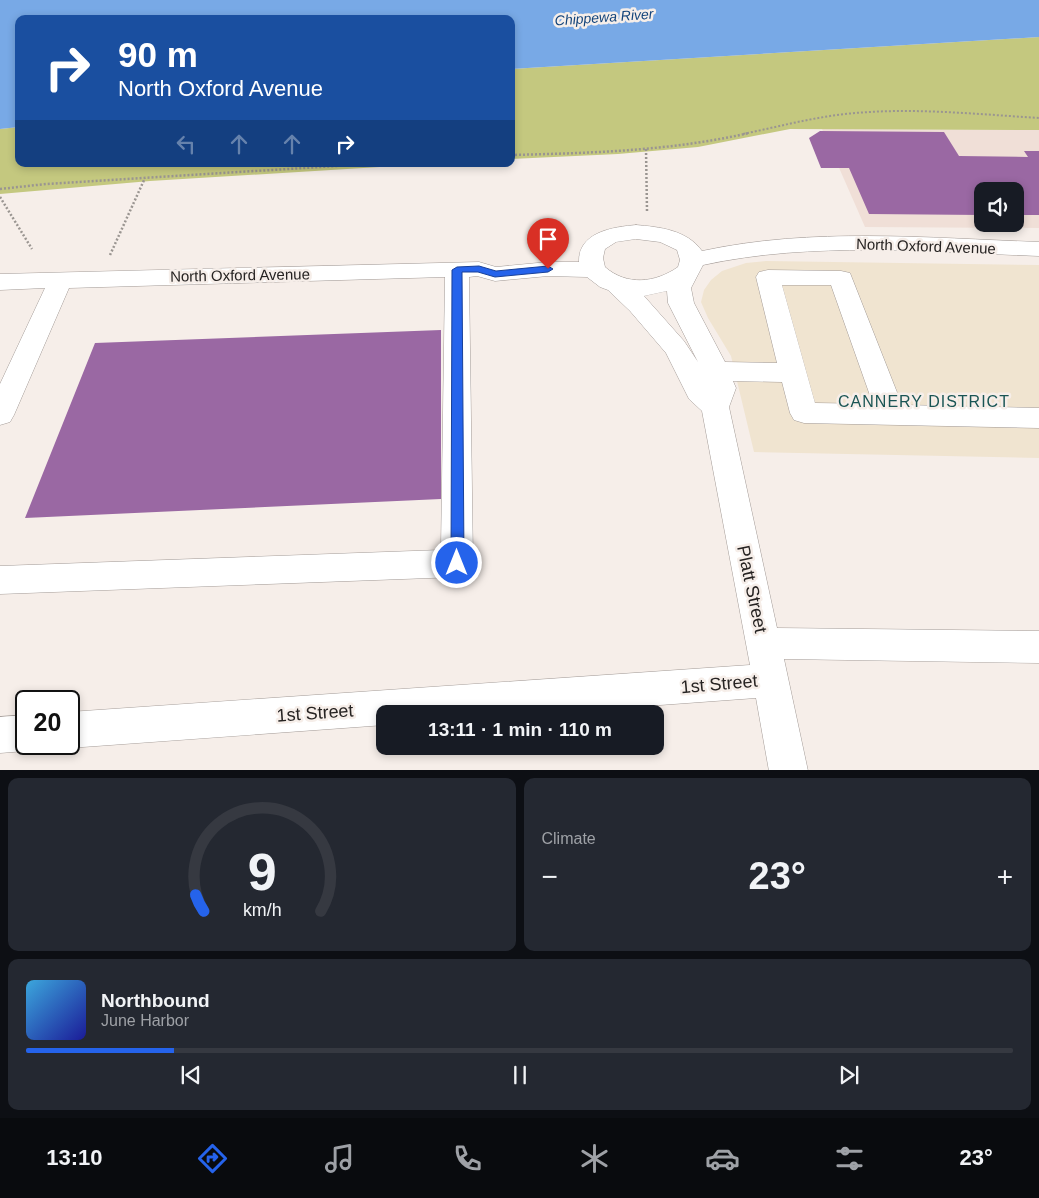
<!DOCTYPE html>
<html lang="en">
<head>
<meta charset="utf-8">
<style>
  :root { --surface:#171b24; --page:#242831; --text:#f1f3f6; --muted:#9ea1a6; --line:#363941; --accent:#2563eb }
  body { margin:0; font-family:Arial,sans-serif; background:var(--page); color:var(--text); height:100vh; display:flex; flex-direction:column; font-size:19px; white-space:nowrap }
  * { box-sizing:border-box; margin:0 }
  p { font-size:16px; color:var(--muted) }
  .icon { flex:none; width:28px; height:28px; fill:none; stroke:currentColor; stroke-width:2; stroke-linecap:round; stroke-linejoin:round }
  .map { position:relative; height:770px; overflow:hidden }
  .side { display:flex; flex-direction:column; gap:8px; padding:8px; background:#0d0f14; flex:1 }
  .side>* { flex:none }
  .banner { position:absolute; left:15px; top:15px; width:500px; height:152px; border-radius:10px; box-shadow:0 2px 8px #0003; background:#1a4fa0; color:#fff; overflow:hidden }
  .buttons { position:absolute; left:974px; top:182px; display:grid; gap:10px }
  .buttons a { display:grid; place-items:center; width:50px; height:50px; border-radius:10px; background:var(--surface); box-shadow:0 2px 8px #0003; font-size:25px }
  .speed { position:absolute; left:15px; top:690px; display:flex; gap:10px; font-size:25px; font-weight:700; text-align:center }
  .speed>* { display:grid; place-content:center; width:65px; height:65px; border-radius:50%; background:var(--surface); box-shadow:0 2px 8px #0003; line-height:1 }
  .speed .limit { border:2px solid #111; border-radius:8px; background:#fff; color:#111 }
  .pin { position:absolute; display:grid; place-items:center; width:42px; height:42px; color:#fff; margin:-51px -21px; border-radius:50% 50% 50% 0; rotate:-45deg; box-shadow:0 0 5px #0007 }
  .pin .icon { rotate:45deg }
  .me { position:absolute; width:55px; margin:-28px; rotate:0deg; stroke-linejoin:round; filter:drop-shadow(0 0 4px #0008) }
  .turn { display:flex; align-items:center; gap:18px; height:105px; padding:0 20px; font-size:22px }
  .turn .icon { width:65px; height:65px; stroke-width:2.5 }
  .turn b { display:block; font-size:35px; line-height:42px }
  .lanes { display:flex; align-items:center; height:48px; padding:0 20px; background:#0003; justify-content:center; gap:25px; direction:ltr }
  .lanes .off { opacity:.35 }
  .big { font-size:38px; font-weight:700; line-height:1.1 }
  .side .tile { flex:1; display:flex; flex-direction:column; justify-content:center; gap:8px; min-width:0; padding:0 18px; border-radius:10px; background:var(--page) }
  .side .dial { align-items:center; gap:0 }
  .dial svg { height:130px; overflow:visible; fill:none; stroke:var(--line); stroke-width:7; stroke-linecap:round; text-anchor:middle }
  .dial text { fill:var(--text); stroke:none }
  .song { display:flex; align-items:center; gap:15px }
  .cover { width:60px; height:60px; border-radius:8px; background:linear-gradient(135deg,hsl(200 70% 55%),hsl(240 70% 35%)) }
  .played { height:5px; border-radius:2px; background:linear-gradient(90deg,var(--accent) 15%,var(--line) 15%) }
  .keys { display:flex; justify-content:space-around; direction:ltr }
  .heat { display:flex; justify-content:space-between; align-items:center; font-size:28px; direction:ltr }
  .side .tiles { flex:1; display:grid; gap:8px; grid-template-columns:1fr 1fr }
  .tile:last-child { grid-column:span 2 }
  .trip { position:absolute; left:376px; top:705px; width:288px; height:50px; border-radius:10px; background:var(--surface); box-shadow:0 2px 8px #0003; font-weight:700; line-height:50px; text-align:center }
  .menu { display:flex; height:80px; justify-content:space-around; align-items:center; background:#090b0e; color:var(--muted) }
  .menu .icon { width:35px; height:35px }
  .menu .on { color:var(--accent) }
  .menu b { font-size:22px; color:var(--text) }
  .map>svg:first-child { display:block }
  .commercial { fill:#f0e4d0 }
  .built { fill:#f0dfd7; fill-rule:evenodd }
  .green { fill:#c4c87f }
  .water { fill:#78a9e6 }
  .building { fill:#9a68a3 }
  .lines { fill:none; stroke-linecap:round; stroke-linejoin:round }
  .minor-casing { stroke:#a39b97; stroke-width:1 }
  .path-far1 { stroke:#9a9591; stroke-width:2; stroke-dasharray:2 2; stroke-linecap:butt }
  .path { stroke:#9a9591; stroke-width:2.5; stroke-dasharray:2 2; stroke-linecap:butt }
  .minor { fill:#fff; fill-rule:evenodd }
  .route { fill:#2563eb; stroke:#184099 }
  .labels { text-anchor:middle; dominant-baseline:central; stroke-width:5; stroke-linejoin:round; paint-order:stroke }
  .far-water-label { font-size:14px; font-style:italic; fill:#13447b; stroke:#f6eee9 }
  .street-label { font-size:15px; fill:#262322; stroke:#f6eee9 }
  .neighbourhood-label { font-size:16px; letter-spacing:1px; fill:#1a5554; stroke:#f6eee9 }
  .near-street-label { font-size:18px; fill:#262322; stroke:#f6eee9 }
</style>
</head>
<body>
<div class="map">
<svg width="1039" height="771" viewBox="0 0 1039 771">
  <rect width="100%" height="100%" fill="#f6eee9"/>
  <path class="commercial" d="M766,261L1039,265V458L754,452L731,356L708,318L701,302L704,290L711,280L722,271L746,263Z"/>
  <path class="built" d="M822,129L1039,130V228L865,227ZM982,191H1015V224H982Z"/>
  <path class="green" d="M1039,37V130L790,129L698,147L618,154L511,159V69Z
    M19,127V164H428L150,181L0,194V129Z"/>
  <path class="water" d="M0,0H1039V37L511,69V19H19V127L0,129Z"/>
  <path class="building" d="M820,131L944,132L959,156L1028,157L1024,151H1039V215H1015V191H982V215L869,214L849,168H821L809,138Z
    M441,330V499L25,518L95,343Z"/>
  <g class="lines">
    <g class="minor-casing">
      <path id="minor" d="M636,225C660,227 687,230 702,251C813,227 926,238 1039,242V256C927,252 814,241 703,265L691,288L694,303L725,362L777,363L756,277L759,272L768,270L841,271L850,273L902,405L1039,408V428L804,423L794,420L790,413L782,382L733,381L736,388L729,407L777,628L1039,631V663L784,659L808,771H769L756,698L537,714H385V725L69,748L58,744H69V712L750,665L702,411L689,399L666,353L630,311L608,290L600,287L587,277L548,276L495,281L477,276L469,277L473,563L469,573L457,577L0,594V566L441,550L445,277L69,288L14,415L10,422L0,425V384L45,288L0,290V274L479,262L496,267L548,262H579C578,232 613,227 636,225ZM636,239L660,242L677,250L680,260L678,267C655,283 627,286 605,267L603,258L605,249L616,242ZM782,285H831L873,404L815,403ZM667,291L668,303L698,362L684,341L644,296Z
        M26,715V744H40L39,746L26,751L0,753V717Z"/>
    </g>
    <path class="path-far1" d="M743,134C777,127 810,118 845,114C909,107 975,114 1039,118"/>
    <path class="path" d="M646,149L647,211
      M511,155C591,153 670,151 749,133
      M0,189L46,184L368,164
      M0,197L32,249
      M110,255L145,178"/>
    <use href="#minor" class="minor"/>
  </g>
  <path class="route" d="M479,266L496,271L548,266L553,269L548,272L495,277L478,272H462L464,563L462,567L457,569L453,567L451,563L452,270L457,267Z"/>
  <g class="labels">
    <g class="far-water-label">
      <text transform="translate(604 17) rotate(-4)">Chippewa River</text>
    </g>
    <g class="street-label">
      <text transform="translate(926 246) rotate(2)">North Oxford Avenue</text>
      <text transform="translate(240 275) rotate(-1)">North Oxford Avenue</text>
    </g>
    <g class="neighbourhood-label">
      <text x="924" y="401">CANNERY DISTRICT</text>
    </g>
    <g class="near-street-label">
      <text transform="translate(752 589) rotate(78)">Platt Street</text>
      <text transform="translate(719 684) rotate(-5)">1st Street</text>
      <text transform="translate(315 713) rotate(-4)">1st Street</text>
    </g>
  </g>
</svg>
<div class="buttons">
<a><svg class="icon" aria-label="sound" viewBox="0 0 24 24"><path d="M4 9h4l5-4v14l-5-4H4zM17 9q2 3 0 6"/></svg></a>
</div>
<div class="speed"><div class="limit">20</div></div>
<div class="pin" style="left:548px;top:269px;background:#d93025"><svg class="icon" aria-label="arrive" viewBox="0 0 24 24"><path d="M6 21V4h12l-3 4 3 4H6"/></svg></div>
<svg class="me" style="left:457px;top:563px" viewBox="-20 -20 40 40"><circle r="17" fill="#2563eb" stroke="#fff" stroke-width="3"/><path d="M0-11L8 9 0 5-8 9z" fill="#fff"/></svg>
<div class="trip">13:11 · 1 min · 110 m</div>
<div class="banner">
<div class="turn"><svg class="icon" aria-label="right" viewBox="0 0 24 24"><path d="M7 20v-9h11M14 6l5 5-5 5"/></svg><div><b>90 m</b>North Oxford Avenue</div></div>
<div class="lanes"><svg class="icon off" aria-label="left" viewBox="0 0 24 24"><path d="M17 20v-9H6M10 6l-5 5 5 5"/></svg><svg class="icon off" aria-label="ahead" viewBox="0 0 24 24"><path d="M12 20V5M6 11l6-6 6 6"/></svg><svg class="icon off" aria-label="ahead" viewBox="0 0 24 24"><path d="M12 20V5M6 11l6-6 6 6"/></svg><svg class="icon" aria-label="right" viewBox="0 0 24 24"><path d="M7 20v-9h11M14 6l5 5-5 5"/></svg></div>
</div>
</div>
<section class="side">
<div class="tiles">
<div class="tile dial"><svg viewBox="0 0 100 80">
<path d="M14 69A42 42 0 1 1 86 69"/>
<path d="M14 69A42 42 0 0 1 9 59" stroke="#2563eb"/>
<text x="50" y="56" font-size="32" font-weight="700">9</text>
<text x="50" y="72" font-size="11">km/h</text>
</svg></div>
<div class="tile"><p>Climate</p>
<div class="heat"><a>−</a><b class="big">23°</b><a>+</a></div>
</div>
<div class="tile">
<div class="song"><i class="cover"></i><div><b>Northbound</b><p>June Harbor</p></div></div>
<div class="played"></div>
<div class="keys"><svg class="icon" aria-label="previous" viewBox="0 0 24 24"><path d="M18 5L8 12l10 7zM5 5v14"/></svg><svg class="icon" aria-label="pause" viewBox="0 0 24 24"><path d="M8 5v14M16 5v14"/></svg><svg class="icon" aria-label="next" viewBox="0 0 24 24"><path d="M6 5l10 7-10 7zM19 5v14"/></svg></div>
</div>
</div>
</section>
<nav class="menu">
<b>13:10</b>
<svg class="icon on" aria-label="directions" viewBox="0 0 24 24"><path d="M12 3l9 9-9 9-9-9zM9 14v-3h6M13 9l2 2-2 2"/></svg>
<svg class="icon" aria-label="music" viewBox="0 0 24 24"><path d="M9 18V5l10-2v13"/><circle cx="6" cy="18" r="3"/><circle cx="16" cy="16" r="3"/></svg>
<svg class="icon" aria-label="phone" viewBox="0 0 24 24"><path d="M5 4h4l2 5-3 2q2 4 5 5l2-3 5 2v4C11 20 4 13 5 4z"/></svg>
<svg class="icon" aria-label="climate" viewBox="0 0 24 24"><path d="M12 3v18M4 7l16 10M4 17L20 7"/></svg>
<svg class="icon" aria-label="car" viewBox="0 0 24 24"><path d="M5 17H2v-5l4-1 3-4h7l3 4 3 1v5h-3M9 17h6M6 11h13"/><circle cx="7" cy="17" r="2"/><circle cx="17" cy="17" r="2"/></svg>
<svg class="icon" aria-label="filters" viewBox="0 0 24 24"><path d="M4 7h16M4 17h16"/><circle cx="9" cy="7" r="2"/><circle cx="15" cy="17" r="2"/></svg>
<b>23°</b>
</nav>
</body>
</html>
